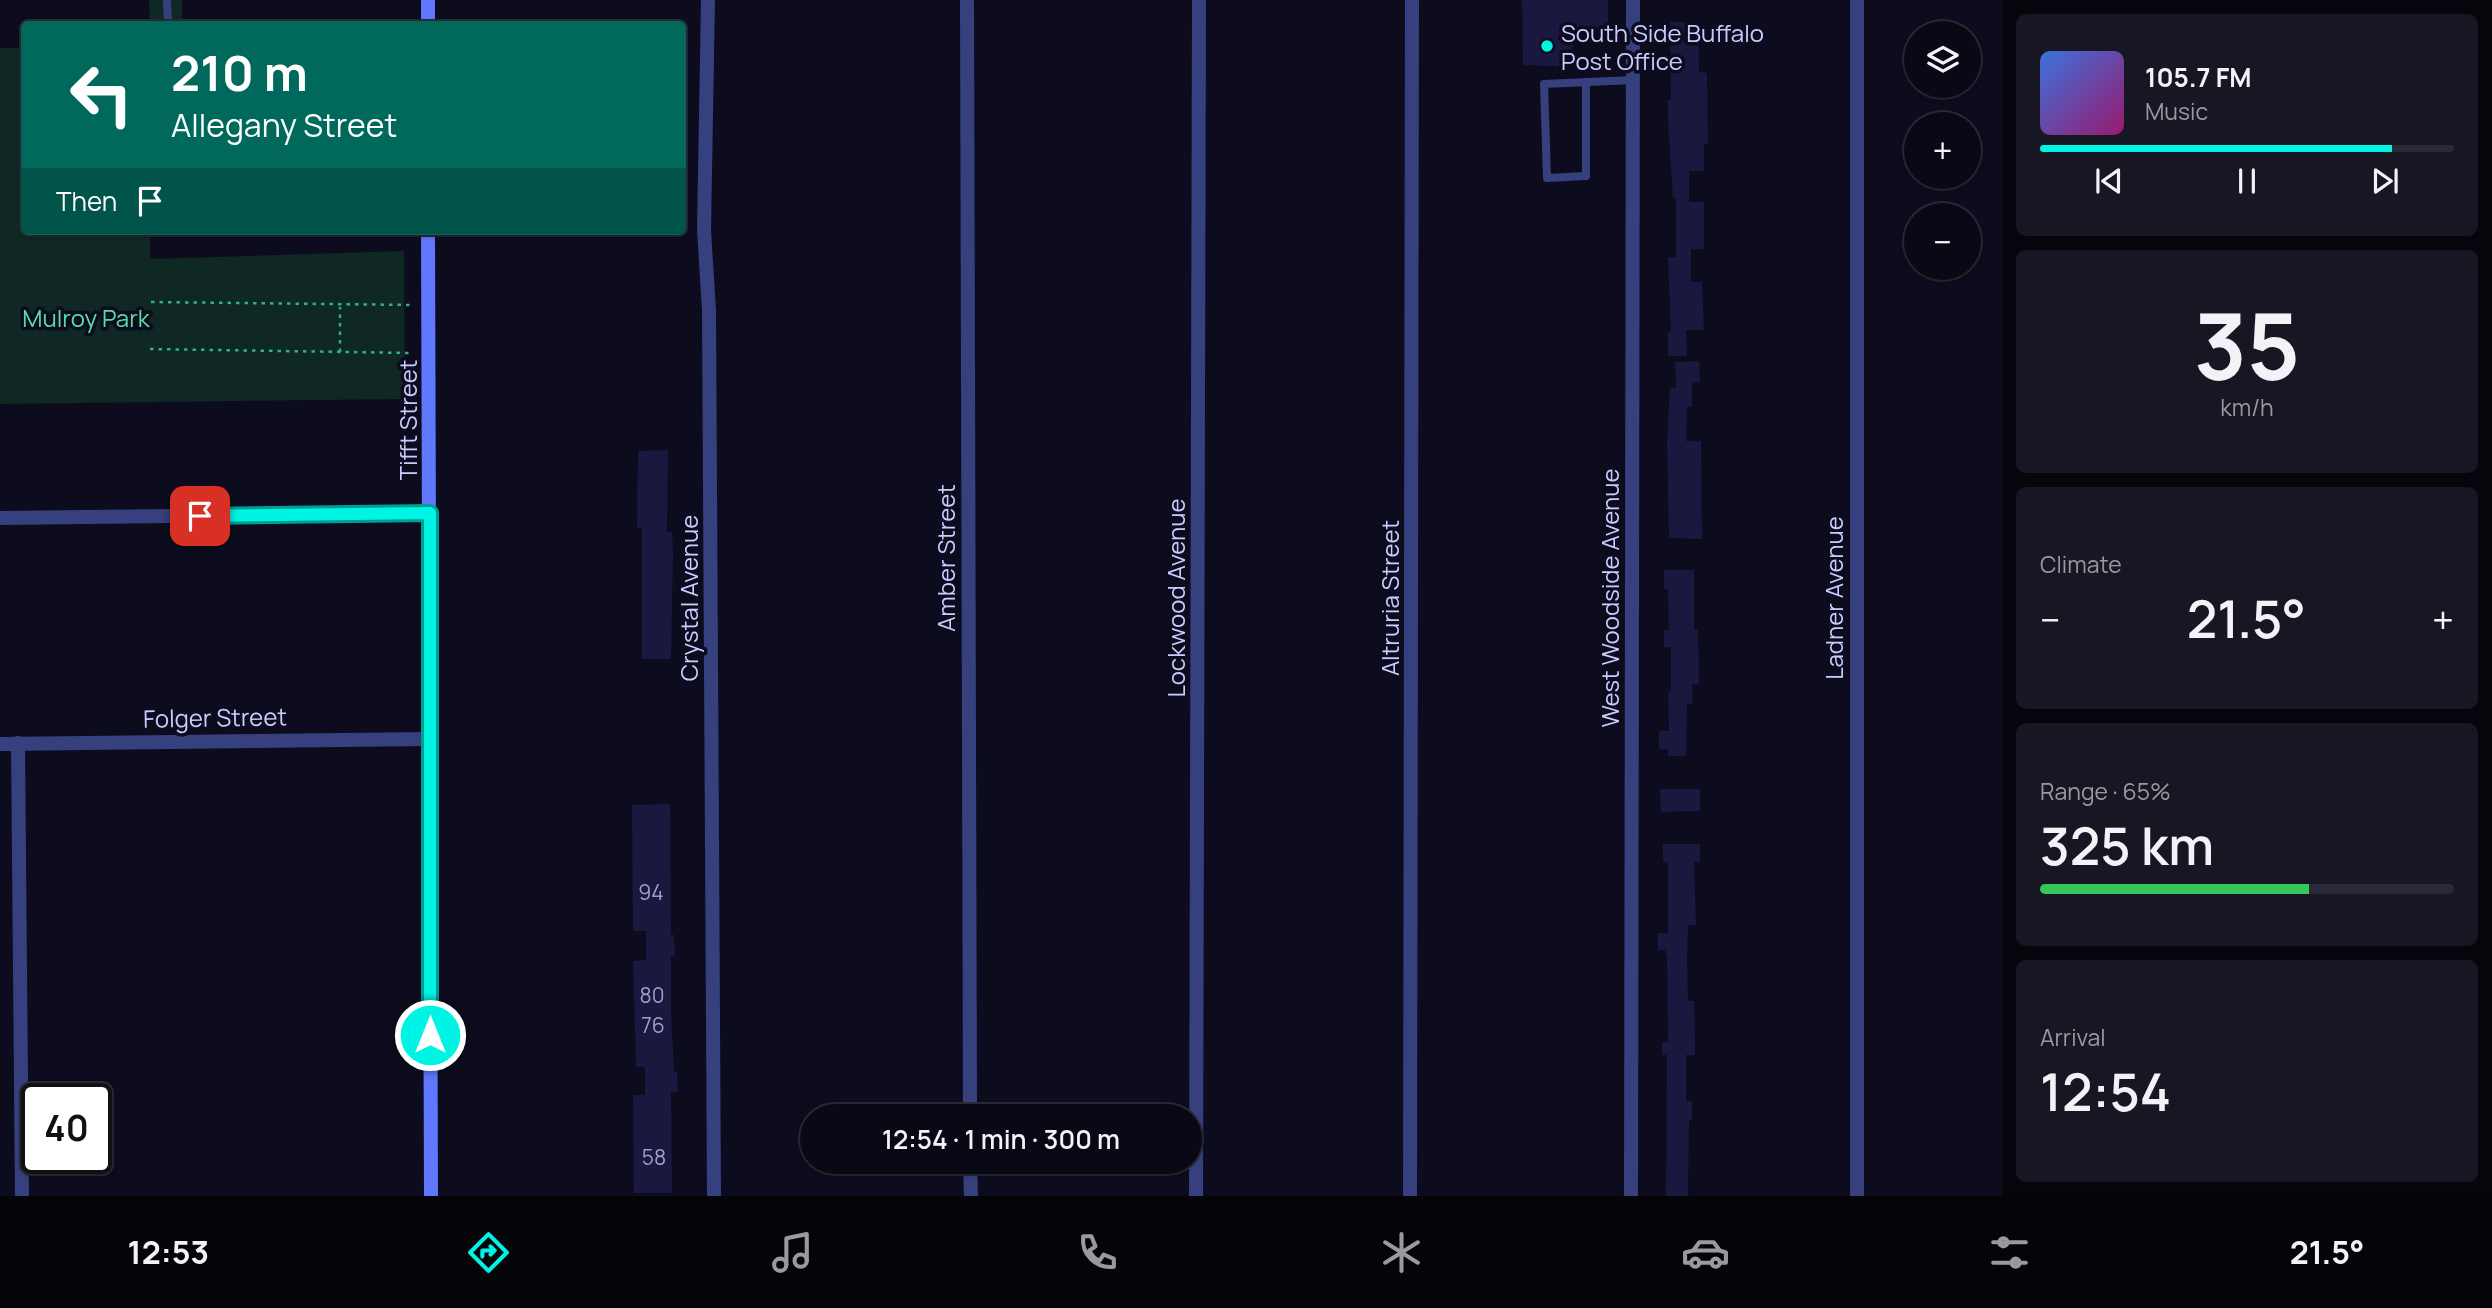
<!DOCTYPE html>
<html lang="en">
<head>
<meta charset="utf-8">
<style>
  :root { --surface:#090916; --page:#171723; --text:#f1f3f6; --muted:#999aa1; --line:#292a35; --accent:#00f4e4 }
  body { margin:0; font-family:Manrope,sans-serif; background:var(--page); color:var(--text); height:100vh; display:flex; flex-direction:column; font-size:26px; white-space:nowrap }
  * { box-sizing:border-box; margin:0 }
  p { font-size:23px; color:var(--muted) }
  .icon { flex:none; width:38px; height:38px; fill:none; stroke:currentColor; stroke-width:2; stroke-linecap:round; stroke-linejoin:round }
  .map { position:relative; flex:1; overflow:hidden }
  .drawer { display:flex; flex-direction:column; gap:14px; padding:14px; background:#05050c; width:490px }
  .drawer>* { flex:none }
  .top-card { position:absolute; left:21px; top:21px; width:665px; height:214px; border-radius:7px; box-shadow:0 2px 5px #0004,0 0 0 2px var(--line); background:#00695c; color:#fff; overflow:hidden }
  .controls { position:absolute; left:1904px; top:21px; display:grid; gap:14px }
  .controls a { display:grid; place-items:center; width:77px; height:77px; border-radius:50%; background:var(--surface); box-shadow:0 2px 5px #0004,0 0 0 2px var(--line); font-size:35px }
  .speed { position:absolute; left:21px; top:1083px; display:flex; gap:14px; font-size:35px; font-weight:700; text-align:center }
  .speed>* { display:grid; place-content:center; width:91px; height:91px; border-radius:50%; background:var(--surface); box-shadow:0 2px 5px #0004,0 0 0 2px var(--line); line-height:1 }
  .speed .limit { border:4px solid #111; border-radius:10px; background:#fff; color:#111 }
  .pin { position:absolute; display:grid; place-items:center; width:60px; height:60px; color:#fff; margin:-30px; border-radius:14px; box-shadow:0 4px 10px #0006 }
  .me { position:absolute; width:77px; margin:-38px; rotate:0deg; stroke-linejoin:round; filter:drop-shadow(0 0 5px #0008) }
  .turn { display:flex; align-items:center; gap:24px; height:147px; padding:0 35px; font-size:32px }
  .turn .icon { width:91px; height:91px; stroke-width:2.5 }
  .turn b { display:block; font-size:49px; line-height:60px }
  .then { display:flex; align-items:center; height:66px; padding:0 35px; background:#0003; gap:14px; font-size:26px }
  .big { font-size:52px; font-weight:600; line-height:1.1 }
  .drawer .widget { flex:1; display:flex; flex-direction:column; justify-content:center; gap:10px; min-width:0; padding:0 24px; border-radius:10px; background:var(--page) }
  .drawer .dial { align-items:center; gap:0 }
  .dial b { font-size:91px; line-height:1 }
  .song { display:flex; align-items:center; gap:21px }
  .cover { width:84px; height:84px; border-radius:10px; background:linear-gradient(135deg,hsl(220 70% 55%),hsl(320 70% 35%)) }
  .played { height:7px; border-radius:4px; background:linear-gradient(90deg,var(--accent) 85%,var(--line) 85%) }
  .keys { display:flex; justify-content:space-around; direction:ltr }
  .heat { display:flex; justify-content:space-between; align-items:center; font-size:38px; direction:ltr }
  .charge { height:10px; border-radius:5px; background:linear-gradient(90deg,#34c759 65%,var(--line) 0) }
  .trip { position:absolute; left:800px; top:1104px; width:402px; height:70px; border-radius:35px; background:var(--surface); box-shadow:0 2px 5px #0004,0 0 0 2px var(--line); font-weight:600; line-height:70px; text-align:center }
  .dock { display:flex; height:112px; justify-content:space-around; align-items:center; background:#040409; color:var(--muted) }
  .dock .icon { width:49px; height:49px }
  .dock .selected { color:var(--accent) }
  .dock b { font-size:32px; color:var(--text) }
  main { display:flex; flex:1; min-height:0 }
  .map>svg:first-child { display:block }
  .green { fill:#0f2823 }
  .building { fill:#1a183f }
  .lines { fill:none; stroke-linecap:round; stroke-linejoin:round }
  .path { stroke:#2db092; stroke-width:2.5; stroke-dasharray:3.5 5; stroke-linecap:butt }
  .lane { stroke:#37407e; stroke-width:8 }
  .street { stroke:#37407e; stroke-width:14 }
  .secondary { stroke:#6077ff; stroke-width:14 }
  .route-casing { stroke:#009f94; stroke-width:18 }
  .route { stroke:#00f4e4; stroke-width:12 }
  .poi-dot { fill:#00f4e4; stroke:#0c0c1e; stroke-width:2.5 }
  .labels { text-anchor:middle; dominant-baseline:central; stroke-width:7; stroke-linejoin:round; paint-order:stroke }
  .number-label { font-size:21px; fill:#9d9fcf }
  .poi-label { font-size:24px; fill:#c9ccff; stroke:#0c0c1e; text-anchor:start }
  .park-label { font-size:24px; fill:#56dea6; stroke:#0c0c1e }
  .street-label { font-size:24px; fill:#c9ccff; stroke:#0c0c1e }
</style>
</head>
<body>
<main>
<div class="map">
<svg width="2002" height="1196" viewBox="0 0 2002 1196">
  <rect width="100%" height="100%" fill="#0c0c1e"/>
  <path class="green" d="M149,0H182V24H150Z
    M0,48H24V231H150V259L404,251L405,399L0,404Z"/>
  <path class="building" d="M1522,0H1608V27L1572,28L1573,67L1523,65Z
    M1670,22H1698L1699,72L1707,73L1708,144H1704V171H1689V202H1704V249H1691V282H1702L1704,330H1686L1687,356H1668V332H1671L1668,257H1676V198L1673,199L1668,120V100H1671Z
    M1699,361L1700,382H1692V407H1687L1686,441H1701L1702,539L1669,538L1667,442L1670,388H1676L1675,362Z
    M668,450L667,532H672L673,553L671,659H642V528H637L638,451Z
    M1664,570H1694V630H1698L1699,684H1692L1693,703L1687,704L1686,756H1668V749H1659V731H1669L1668,691H1671V647H1664V630H1669L1668,589H1664Z
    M1660,789H1700V811L1661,812Z
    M670,804L671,935H674L675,956H671V1014L674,1072H677L678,1092H671L672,1193H634L633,1095H645V1067H636L633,961L646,960V931H633L632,805Z
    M1663,844H1700V862H1694L1696,925H1688L1687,957L1688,1001H1694L1695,1035V1055H1686V1101H1692V1120H1689L1688,1196H1666L1667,1055H1662V1042H1668L1667,957L1665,950H1658V933H1668V862H1663Z"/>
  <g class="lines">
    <path class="path" d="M151,302L414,305
      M150,349L412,353
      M340,352V307"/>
    <path class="lane" d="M167,0L168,24
      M1586,82V176L1547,178L1544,84L1633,80"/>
    <path class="street" d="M708,0L704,230L709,311L714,1196
      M967,0L970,1116
      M0,518L430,513
      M18,743L22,1196
      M0,744L430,739
      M970,1162L971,1196
      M1196,1196L1199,0
      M1410,1196L1412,0
      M1631,1196L1633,0
      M1857,1196V0"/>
    <path class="secondary" d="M428,0V24
      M428,231L431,1196"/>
  </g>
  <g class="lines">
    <g class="route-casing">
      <path id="route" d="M200,516L430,513V1035"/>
    </g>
    <use href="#route" class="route"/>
  </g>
  <circle class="poi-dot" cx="1547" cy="46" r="7"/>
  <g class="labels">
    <g class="number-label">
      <text x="651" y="892">94</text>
      <text x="652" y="995">80</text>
      <text x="653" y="1025">76</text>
      <text x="654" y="1157">58</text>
    </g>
    <g class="poi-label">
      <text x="1561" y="32">South Side Buffalo<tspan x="1561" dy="28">Post Office</tspan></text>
    </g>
    <g class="park-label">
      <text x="86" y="317">Mulroy Park</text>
    </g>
    <g class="street-label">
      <text transform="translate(407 420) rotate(-90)">Tifft Street</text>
      <text transform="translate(945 558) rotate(-90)">Amber Street</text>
      <text transform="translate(688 598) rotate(-90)">Crystal Avenue</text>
      <text transform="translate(1175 598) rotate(-90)">Lockwood Avenue</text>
      <text transform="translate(1389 598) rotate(-90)">Altruria Street</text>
      <text transform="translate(1609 598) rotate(-90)">West Woodside Avenue</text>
      <text transform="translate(1833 598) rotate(-90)">Ladner Avenue</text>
      <text transform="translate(215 717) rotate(-1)">Folger Street</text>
    </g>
  </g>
</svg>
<div class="controls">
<a><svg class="icon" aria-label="layers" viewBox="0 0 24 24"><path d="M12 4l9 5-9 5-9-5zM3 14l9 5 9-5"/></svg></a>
<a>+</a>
<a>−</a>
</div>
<div class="speed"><div class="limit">40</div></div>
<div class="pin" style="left:200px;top:516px;background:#d93025"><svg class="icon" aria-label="arrive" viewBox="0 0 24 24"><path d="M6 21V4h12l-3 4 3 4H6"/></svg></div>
<svg class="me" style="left:430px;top:1035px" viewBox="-20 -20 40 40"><circle r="17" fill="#00f4e4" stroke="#fff" stroke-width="3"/><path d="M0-11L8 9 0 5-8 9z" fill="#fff"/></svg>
<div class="trip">12:54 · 1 min · 300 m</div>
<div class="top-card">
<div class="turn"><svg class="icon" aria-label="left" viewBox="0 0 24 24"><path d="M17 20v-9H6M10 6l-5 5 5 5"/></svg><div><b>210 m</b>Allegany Street</div></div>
<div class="then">Then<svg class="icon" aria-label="arrive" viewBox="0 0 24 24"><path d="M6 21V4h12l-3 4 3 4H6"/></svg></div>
</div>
</div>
<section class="drawer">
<div class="widget">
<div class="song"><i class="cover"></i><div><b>105.7 FM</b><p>Music</p></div></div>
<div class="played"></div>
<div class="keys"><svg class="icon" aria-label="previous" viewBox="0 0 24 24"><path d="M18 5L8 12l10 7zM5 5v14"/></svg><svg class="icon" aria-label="pause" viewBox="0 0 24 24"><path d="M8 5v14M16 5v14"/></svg><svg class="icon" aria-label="next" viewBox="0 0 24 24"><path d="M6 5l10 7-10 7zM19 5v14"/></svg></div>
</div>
<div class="widget dial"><b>35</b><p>km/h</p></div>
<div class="widget"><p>Climate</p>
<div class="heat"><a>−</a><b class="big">21.5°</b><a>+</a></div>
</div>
<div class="widget"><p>Range · 65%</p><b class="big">325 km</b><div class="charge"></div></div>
<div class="widget"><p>Arrival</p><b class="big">12:54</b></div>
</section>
</main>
<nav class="dock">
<b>12:53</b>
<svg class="icon selected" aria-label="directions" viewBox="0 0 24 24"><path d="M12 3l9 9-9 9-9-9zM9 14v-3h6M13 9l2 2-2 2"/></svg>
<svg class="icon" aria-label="music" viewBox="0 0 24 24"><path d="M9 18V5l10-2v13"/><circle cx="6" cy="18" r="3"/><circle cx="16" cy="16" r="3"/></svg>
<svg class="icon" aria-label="phone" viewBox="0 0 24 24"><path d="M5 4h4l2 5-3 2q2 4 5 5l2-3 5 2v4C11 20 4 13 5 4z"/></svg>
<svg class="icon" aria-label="climate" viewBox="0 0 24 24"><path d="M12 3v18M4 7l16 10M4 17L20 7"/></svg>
<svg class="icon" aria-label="car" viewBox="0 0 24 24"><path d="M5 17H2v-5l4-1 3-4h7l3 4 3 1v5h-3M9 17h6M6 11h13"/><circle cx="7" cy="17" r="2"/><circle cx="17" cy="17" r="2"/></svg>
<svg class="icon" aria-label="filters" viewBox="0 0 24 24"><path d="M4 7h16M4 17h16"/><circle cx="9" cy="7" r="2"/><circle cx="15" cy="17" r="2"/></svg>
<b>21.5°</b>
</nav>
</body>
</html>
